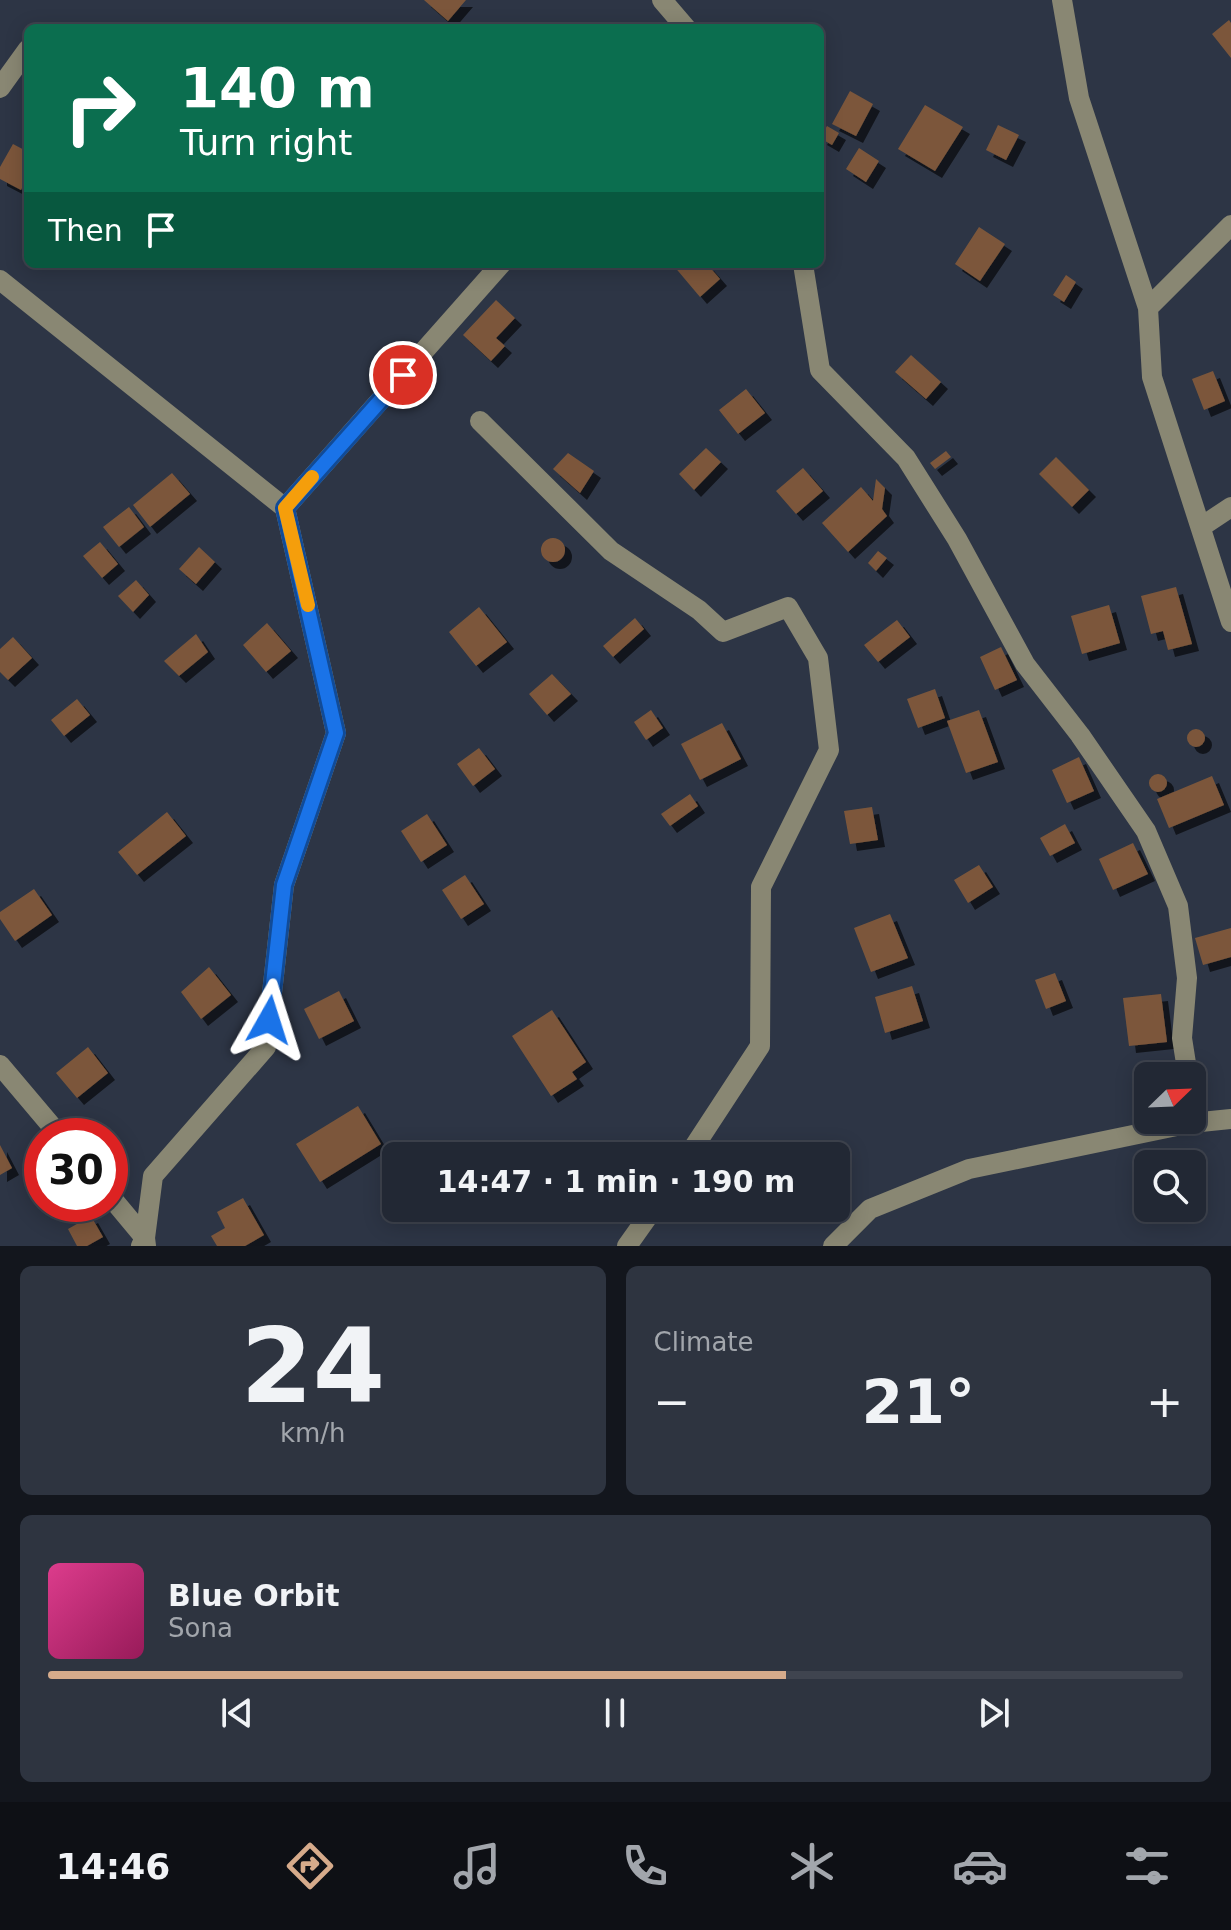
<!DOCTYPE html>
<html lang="en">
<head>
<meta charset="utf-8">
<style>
  :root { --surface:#222834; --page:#2e3440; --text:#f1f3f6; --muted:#a2a6ac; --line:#3f444f; --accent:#d6ab8b }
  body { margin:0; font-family:"DejaVu Sans",sans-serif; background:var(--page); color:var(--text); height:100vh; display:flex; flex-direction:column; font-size:30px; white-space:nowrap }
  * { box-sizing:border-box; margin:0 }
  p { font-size:26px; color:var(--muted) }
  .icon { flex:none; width:44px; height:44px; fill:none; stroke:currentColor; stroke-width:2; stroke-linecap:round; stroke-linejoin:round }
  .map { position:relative; height:1246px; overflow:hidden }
  .side { display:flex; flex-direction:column; gap:20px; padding:20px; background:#13161d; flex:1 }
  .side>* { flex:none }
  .guide { position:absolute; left:24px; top:24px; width:800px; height:244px; border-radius:12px; box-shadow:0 4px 20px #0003,0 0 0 2px var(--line); background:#0b6e4f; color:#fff; overflow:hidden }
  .needle { width:52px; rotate:67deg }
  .fabs { position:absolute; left:1134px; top:1062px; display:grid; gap:16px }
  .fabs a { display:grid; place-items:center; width:72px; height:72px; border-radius:12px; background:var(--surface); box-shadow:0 4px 20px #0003,0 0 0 2px var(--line); font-size:40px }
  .speed { position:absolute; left:24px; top:1118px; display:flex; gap:16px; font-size:40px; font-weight:700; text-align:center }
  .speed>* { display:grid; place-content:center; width:104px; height:104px; border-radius:50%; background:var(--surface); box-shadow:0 4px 20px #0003,0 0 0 2px var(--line); line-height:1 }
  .speed .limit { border:12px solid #d22; background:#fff; color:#111 }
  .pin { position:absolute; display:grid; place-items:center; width:68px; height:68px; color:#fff; margin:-34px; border:4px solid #fff; border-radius:50%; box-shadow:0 2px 8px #0007 }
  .me { position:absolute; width:88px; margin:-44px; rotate:6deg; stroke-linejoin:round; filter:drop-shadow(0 0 6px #0008) }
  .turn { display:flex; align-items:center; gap:28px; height:168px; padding:0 24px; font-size:36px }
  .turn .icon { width:104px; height:104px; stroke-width:2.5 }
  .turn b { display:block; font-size:56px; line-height:68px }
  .then { display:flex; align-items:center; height:76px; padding:0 24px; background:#0003; gap:16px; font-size:30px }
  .big { font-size:60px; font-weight:700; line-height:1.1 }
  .side .widget { flex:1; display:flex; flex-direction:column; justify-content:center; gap:12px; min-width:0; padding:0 28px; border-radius:12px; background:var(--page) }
  .side .dial { align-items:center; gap:0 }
  .dial b { font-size:104px; line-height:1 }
  .song { display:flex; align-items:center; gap:24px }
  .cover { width:96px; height:96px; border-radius:12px; background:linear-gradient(135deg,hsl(330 70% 55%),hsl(330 70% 35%)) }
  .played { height:8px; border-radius:4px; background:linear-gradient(90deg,var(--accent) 65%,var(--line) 65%) }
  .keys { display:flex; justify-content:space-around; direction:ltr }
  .heat { display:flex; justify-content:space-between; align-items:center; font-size:44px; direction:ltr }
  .side .tiles { flex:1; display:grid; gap:20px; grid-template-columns:1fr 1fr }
  .widget:last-child { grid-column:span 2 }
  .trip { position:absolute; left:382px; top:1142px; width:468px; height:80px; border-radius:12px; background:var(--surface); box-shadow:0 4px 20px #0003,0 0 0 2px var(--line); font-weight:700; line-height:80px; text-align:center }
  .tab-bar { display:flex; height:128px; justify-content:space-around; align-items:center; background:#0e1015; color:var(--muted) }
  .tab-bar .icon { width:56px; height:56px }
  .tab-bar .active { color:var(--accent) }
  .tab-bar b { font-size:36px; color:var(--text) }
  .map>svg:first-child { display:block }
  .building { fill:#7c573b; filter:url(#shadow) }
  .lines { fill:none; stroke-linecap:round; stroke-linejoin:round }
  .minor { stroke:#898773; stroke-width:20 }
  .route-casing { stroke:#114b97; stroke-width:20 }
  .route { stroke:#1a73e8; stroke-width:14 }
  .slow { stroke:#f59e0b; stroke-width:14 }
</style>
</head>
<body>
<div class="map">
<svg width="1231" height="1246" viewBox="0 0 1231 1246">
  <defs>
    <filter id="shadow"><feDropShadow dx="7" dy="7" stdDeviation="0" flood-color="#0009"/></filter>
  </defs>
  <rect width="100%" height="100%" fill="#2d3545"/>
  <path class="building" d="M424,0H466L448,21Z
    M1229,20L1231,23V58L1212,34Z
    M850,91L873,104L856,136L832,124Z
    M925,105L963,127L935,171L898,149Z
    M998,125L1019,135L1006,160L986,150Z
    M827,126L839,133L832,145L820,138Z
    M13,144L28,152V176L21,190L0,179V167Z
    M859,148L879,161L866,182L846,169Z
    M979,227L1005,244L980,281L955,264Z
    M674,264H707L720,279L700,297L673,265Z
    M1066,275L1076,282L1064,302L1053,295Z
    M496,300L515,318L496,338L505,346L491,361L463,335Z
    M911,355L941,382L926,399L895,372Z
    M1213,371L1225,401L1204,410L1192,379Z
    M746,389L765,413L738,434L719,410Z
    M706,448L721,462L694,490L679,474Z
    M946,451L951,457L935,469L930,463Z
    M568,453L594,471L580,493L553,469Z
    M1056,457L1089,490L1072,507L1039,474Z
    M803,468L823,491L796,514L776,491Z
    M172,473L190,494L150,527L133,505Z
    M876,479L885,488L882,509L887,516L848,552L822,523L861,487L873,501Z
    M129,507L144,527L119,547L103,527Z
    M541 550a12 12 0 1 1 24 0a12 12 0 1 1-24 0Z
    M100,542L118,564L102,578L83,556Z
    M199,547L215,562L196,584L179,569Z
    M878,551L887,558L876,571L868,563Z
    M136,580L149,595L133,612L118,596Z
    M1176,587L1192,644L1168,650L1163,631L1151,634L1141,596Z
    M1109,605L1120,643L1082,654L1071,616Z
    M479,607L507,642L476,666L449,632Z
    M635,618L644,629L613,657L603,646Z
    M897,620L910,637L878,662L864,645Z
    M267,623L291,651L266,672L243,645Z
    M196,634L208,652L179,676L164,661Z
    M13,637L32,658L8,680L0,672V649Z
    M1001,647L1017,680L995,690L980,657Z
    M552,674L571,694L547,715L529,694Z
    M935,689L945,718L918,728L907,699Z
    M77,699L90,715L64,736L51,720Z
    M651,710L663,728L646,740L634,722Z
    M979,710L998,762L966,773L947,721Z
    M722,723L741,759L700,780L681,744Z
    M1187 738a9 9 0 1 1 18 0a9 9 0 1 1-18 0Z
    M479,748L495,769L473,786L457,764Z
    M1079,757L1094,791L1067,803L1052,770Z
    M1149 783a9 9 0 1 1 18 0a9 9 0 1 1-18 0Z
    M1212,776L1224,805L1169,828L1157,799Z
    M690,794L698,806L670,826L661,814Z
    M872,807L878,840L850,844L844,811Z
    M167,812L186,836L137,875L118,852Z
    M427,814L447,845L421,862L401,831Z
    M1065,824L1075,843L1050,856L1040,838Z
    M1133,843L1148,874L1113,890L1099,859Z
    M979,865L993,887L968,903L954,880Z
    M465,875L484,904L461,919L442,890Z
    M34,889L52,915L15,941L0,919V912Z
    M890,914L908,958L871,972L854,928Z
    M1231,928V957L1203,965L1195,938Z
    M209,967L231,995L201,1019L181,992Z
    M1055,973L1066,1001L1046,1009L1035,980Z
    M912,986L923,1021L885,1033L875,997Z
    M339,991L354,1021L319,1039L304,1009Z
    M1161,994L1167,1042L1129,1046L1123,998Z
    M552,1010L586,1062L572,1072L577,1079L551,1096L512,1036Z
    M88,1047L108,1073L77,1098L56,1073Z
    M358,1106L381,1144L320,1182L296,1144Z
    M0,1145L12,1168L0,1175Z
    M243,1198L264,1235L245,1246H217L211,1236L225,1228L217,1212Z
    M91,1216L103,1237L87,1246H77L68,1229Z"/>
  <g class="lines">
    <path class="minor" d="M662,0L686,28
      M1062,0L1079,98L1148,308L1152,377L1231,622
      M0,88L28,49
      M803,264L820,370L906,458L957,539L1025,664L1080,735L1146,831L1178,906L1187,978L1182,1038L1188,1076
      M0,280L285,508L336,733L284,885L266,1047L153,1176L145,1238L141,1246
      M1148,308L1231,225
      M480,421L611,551L699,610L723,632L788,607L818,658L829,750L761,887L760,1046L688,1156
      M285,508L501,264
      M1201,527L1231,507
      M0,1065L60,1136
      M110,1196L145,1238L146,1246
      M627,1246L654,1208
      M833,1246L870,1209L969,1169L1191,1123L1231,1119"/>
  </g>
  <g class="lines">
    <g class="route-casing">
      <path id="route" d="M269,1020L284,885L336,733L285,508L403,375"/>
    </g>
    <use href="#route" class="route"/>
    <path class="slow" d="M308,605L285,508L312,477"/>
  </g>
</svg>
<div class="fabs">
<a><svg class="needle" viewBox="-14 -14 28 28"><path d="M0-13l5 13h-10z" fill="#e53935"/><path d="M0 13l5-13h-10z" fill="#a2a6ac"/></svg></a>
<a><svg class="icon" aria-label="search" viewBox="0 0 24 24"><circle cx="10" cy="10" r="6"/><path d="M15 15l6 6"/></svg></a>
</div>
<div class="speed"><div class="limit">30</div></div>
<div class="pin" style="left:403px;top:375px;background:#d93025"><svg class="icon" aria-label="arrive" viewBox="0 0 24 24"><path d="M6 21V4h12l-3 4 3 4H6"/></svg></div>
<svg class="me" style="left:269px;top:1020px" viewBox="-20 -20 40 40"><path d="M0-17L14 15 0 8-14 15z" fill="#1a73e8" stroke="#fff" stroke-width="4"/></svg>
<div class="trip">14:47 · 1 min · 190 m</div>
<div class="guide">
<div class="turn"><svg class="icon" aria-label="right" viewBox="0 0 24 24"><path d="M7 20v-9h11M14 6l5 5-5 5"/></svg><div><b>140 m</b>Turn right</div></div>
<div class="then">Then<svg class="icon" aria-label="arrive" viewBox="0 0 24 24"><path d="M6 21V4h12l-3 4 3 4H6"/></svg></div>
</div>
</div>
<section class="side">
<div class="tiles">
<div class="widget dial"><b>24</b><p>km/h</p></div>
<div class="widget"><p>Climate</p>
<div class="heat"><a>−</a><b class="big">21°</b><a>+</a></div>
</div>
<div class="widget">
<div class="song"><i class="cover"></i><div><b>Blue Orbit</b><p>Sona</p></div></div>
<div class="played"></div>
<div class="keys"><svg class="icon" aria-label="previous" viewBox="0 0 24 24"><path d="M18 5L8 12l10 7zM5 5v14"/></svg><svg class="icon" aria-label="pause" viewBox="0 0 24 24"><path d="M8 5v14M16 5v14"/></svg><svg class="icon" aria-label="next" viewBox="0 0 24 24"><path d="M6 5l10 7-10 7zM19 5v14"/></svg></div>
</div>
</div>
</section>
<nav class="tab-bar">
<b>14:46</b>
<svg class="icon active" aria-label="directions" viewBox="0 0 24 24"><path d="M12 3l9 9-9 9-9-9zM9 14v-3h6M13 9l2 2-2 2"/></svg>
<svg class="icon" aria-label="music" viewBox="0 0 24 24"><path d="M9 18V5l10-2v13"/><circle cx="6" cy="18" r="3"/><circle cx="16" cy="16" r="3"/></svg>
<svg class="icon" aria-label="phone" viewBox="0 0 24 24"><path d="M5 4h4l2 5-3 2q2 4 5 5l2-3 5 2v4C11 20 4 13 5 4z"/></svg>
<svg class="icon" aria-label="climate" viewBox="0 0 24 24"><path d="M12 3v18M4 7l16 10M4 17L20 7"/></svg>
<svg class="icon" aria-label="car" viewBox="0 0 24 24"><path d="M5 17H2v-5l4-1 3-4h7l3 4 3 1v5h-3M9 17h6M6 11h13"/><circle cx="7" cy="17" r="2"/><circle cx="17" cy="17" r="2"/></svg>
<svg class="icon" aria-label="filters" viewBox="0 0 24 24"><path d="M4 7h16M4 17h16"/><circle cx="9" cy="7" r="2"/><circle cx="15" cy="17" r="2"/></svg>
</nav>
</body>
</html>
